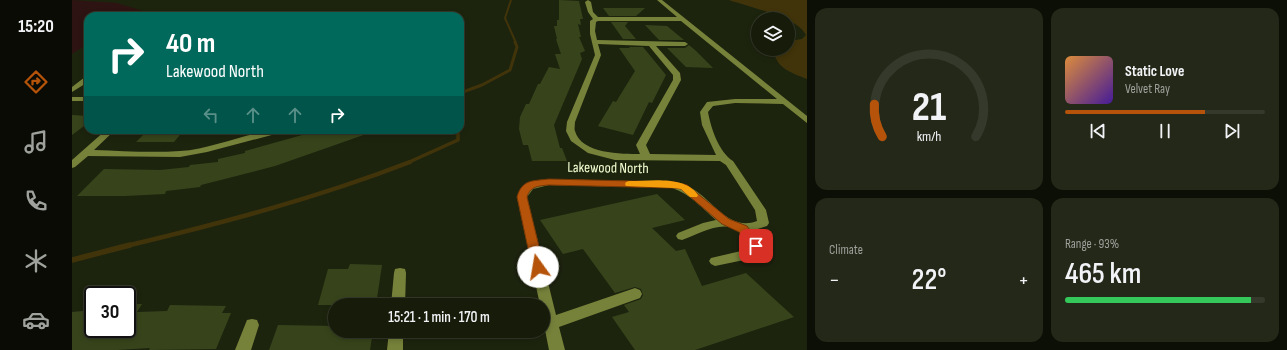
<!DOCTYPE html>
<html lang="en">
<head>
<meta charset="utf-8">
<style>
  :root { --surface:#161b0a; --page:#232818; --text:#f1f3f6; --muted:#9ea19c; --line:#35392b; --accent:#b45309 }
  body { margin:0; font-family:"Sofia Sans Condensed",sans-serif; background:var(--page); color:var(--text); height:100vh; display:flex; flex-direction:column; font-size:15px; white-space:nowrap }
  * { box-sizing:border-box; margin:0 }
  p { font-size:13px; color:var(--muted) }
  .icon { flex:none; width:22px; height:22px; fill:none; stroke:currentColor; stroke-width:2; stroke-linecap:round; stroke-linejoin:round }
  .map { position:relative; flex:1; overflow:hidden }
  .side { display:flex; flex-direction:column; gap:8px; padding:8px; background:#0c0f06; width:480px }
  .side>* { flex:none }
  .top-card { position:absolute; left:12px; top:12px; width:380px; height:122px; border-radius:12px; box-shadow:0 2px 6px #0003,0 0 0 1px var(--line); background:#00695c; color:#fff; overflow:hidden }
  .controls { position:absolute; left:679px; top:12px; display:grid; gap:8px }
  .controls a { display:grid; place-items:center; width:44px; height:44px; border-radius:50%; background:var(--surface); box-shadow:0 2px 6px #0003,0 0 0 1px var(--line); font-size:20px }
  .speed { position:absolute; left:12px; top:286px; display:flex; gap:8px; font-size:20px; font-weight:700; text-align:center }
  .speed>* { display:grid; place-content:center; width:52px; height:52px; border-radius:50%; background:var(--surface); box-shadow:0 2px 6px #0003,0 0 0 1px var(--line); line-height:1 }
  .speed .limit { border:2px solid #111; border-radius:6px; background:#fff; color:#111 }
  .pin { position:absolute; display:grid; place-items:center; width:34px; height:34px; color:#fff; margin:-17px; border-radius:8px; box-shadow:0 2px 6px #0006 }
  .me { position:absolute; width:44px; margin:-22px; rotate:347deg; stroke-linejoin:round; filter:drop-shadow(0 0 3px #0008) }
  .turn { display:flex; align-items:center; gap:14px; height:84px; padding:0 16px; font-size:18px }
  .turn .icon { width:52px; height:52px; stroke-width:2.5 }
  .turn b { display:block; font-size:28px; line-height:34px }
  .lanes { display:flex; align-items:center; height:38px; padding:0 16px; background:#0003; justify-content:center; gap:20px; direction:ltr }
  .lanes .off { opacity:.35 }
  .big { font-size:30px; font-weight:600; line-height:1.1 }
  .side .tile { flex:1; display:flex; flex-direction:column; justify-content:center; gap:6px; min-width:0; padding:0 14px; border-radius:12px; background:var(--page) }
  .side .dial { align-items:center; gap:0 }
  .dial svg { height:104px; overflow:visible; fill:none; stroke:var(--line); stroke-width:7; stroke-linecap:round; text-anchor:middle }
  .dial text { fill:var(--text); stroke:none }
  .song { display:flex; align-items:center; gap:12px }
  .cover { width:48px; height:48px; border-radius:6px; background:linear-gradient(135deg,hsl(30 70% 55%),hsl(260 70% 35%)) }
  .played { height:4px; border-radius:2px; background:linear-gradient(90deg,var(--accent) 70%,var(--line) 70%) }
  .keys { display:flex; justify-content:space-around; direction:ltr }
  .heat { display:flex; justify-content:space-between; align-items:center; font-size:22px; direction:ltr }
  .charge { height:6px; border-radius:3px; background:linear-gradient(90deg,#34c759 93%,var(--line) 0) }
  .side .tiles { flex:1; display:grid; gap:8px; grid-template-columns:repeat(2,1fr) }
  .trip { position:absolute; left:256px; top:298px; width:222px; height:40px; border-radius:20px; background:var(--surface); box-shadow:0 2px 6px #0003,0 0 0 1px var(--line); font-weight:600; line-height:40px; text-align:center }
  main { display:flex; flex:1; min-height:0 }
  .dock { display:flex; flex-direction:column; width:72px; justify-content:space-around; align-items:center; background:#090b04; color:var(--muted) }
  .dock .icon { width:28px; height:28px }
  .dock .on { color:var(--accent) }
  .dock b { font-size:18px; color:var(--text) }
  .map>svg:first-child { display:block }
  .green { fill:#2d1412 }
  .water { fill:#41340a }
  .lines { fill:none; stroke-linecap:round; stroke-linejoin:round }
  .stream-far4 { stroke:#41340a; stroke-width:2 }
  .stream-far3 { stroke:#41340a; stroke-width:3 }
  .stream-far2 { stroke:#41340a; stroke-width:3.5 }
  .stream-far1 { stroke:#41340a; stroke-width:4.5 }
  .stream { stroke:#41340a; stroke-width:5.5 }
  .building { fill:#37441b }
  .minor { fill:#76823a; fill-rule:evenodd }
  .route { fill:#b45309; stroke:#753606 }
  .slow { fill:#f59e0b }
  .labels { text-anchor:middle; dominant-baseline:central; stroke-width:4; stroke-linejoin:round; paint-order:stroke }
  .street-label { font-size:15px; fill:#f4fed2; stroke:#1d240e }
</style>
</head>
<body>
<main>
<nav class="dock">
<b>15:20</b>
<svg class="icon on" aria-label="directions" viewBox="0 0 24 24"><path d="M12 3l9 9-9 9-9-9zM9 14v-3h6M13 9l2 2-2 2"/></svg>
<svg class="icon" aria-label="music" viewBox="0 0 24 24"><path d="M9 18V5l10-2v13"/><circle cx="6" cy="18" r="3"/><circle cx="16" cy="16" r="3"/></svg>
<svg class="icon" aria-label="phone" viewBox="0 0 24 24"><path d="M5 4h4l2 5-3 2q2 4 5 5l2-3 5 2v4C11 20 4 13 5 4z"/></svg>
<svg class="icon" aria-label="climate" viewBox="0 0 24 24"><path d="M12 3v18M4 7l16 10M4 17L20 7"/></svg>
<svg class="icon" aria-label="car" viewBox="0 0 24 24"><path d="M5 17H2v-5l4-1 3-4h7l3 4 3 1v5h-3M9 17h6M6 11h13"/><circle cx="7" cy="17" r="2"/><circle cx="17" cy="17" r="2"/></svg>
</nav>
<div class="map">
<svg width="735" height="350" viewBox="0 0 735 350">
  <rect width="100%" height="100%" fill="#1d240e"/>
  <path class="green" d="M0,0L45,3L71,11L63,16H16V44L0,54Z"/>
  <path class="water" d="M657,0H735V79C720,73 706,69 702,53L711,49H716V41L730,39L734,35C725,17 677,7 657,0Z"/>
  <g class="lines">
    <path class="stream-far4" d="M439,0L433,18L444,43"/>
    <path class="stream-far3" d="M388,93L410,85L438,70L445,47L443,42"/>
    <path class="stream-far2" d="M335,163L386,140V130"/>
    <path class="stream-far1" d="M54,246C150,223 245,198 338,162"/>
    <path class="stream" d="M0,260L58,245"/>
  </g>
  <path class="building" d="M487,0L507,1L511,19H508L509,25L506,24L509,37H507L513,51L508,53L510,59L482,125L488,148H490L495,161H460L456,145H451L447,129L448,117L454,104H457L466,84H468L477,67L488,69L483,54H489L484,39H485L482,26H485V20H487Z
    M531,8H573L564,16H537Z
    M539,22H556L553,26L564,39H551Z
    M573,25L595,26L612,40H587Z
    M617,45L623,50L641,68L614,67L595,48H613Z
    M557,47H571L594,75L580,103L577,102L561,135L526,126L541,101L544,102L563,71L547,48H558Z
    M0,115L16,116V123L0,135Z
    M76,130H112L102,142H64Z
    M248,130H302L303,131L203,166L129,185L128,187L94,191L93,194L53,196H5L32,169L88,170L117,167L118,165L146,162V159L173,153V151Z
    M585,194L613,220L580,228L604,251L613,249L630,286L674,273L722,317L623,350H563L540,317L557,312L552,305L569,299L571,295L569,289L563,287L543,293L511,249L491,254L468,220Z
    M278,264L310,265L304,305H246L256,269H276Z
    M55,304H70L65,312L95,311L98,305L154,306L150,313H159L144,349L77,350L78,348L45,350H0V312L21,310V329H55Z
    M206,325L263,326V331H301L298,350H197Z"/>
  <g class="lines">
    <path class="minor" d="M516,0L519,2L521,12L526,17H605L585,0H590L735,116V123L711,104L663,103L641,106L636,112C639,129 647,152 661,161L694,210L697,223L695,226L679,231L690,246C687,252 679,258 672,260L643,266L639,264L637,261L639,258L669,251L677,245C674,241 671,236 667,232C652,218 626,235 610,240L606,239L604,236L606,233L631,223L644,220C630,208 618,194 600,188L477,185L461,189L455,197L484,315L563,288L568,290L570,294L568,298L487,327L493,350H477L471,320V305H468L445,197L453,184L477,179L601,182C609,184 617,186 624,191C643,204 659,231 685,221L683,210L654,165L648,161L543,160L516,153L499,141L494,131L495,122L523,55L518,34V21L521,19L516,12L513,2ZM526,21H609L705,99H663L635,102L628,112L630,125L644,155L578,154L574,145L609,80L608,73L584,46H613L616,44L613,42L525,40L523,31L524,22ZM526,44L577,46L601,75V80L564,145L568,154C550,154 509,154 503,131C502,129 503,125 503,122L529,55Z
      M13,77H16V82L0,92V87Z
      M0,97H16V101H0Z
      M34,130H43L22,150C50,151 79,153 108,151C143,149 177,130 212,130L211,132L135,152L108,157L16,156L3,167L0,168V160Z
      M328,268L333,269L334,273L333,305H319L322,273L323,269Z
      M180,319L185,320L187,325L179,350H163L175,320Z
      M317,331H331V350H315Z"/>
  </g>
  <path class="route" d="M477,179L602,182L615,185L657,219L675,226L690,246L688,249L684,250L680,249L667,232L650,224L609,189L602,188L477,185C467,186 458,186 455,197L472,267L470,271L466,272L462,271L460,267L445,197C450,179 461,181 477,179Z"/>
  <path class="slow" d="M557,181C578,181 613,175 626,195L625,197H618L609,189L602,188L554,186L553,184L554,182Z"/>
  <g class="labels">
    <g class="street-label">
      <text transform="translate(536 168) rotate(1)">Lakewood North</text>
    </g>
  </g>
</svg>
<div class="controls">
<a><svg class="icon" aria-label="layers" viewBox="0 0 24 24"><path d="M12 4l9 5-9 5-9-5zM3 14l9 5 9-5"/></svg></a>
</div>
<div class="speed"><div class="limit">30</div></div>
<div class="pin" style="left:684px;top:246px;background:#d93025"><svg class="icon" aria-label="arrive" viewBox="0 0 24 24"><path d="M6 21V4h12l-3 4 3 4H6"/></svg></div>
<svg class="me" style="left:466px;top:267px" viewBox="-20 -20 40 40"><circle r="19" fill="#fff"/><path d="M0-13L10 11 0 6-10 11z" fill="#b45309"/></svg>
<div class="trip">15:21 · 1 min · 170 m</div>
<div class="top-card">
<div class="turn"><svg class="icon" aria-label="right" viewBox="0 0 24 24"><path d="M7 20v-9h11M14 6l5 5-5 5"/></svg><div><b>40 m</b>Lakewood North</div></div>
<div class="lanes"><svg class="icon off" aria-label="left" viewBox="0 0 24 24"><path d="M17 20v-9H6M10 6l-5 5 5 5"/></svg><svg class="icon off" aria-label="ahead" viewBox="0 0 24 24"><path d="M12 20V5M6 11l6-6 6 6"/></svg><svg class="icon off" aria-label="ahead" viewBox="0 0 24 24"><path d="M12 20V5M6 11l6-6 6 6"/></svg><svg class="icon" aria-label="right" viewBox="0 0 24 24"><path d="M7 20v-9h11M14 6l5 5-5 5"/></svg></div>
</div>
</div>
<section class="side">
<div class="tiles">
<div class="tile dial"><svg viewBox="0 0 100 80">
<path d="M14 69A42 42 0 1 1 86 69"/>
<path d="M14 69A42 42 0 0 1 8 44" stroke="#b45309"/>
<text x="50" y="56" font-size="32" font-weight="700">21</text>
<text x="50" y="72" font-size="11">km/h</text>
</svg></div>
<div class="tile">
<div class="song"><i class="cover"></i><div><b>Static Love</b><p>Velvet Ray</p></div></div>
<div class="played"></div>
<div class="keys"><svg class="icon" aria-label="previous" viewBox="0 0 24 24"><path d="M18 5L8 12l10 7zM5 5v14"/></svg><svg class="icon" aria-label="pause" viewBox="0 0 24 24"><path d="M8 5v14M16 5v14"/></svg><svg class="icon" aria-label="next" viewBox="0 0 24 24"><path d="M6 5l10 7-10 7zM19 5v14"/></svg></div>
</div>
<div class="tile"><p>Climate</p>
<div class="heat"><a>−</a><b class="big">22°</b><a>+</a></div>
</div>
<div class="tile"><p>Range · 93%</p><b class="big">465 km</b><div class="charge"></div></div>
</div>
</section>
</main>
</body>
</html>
